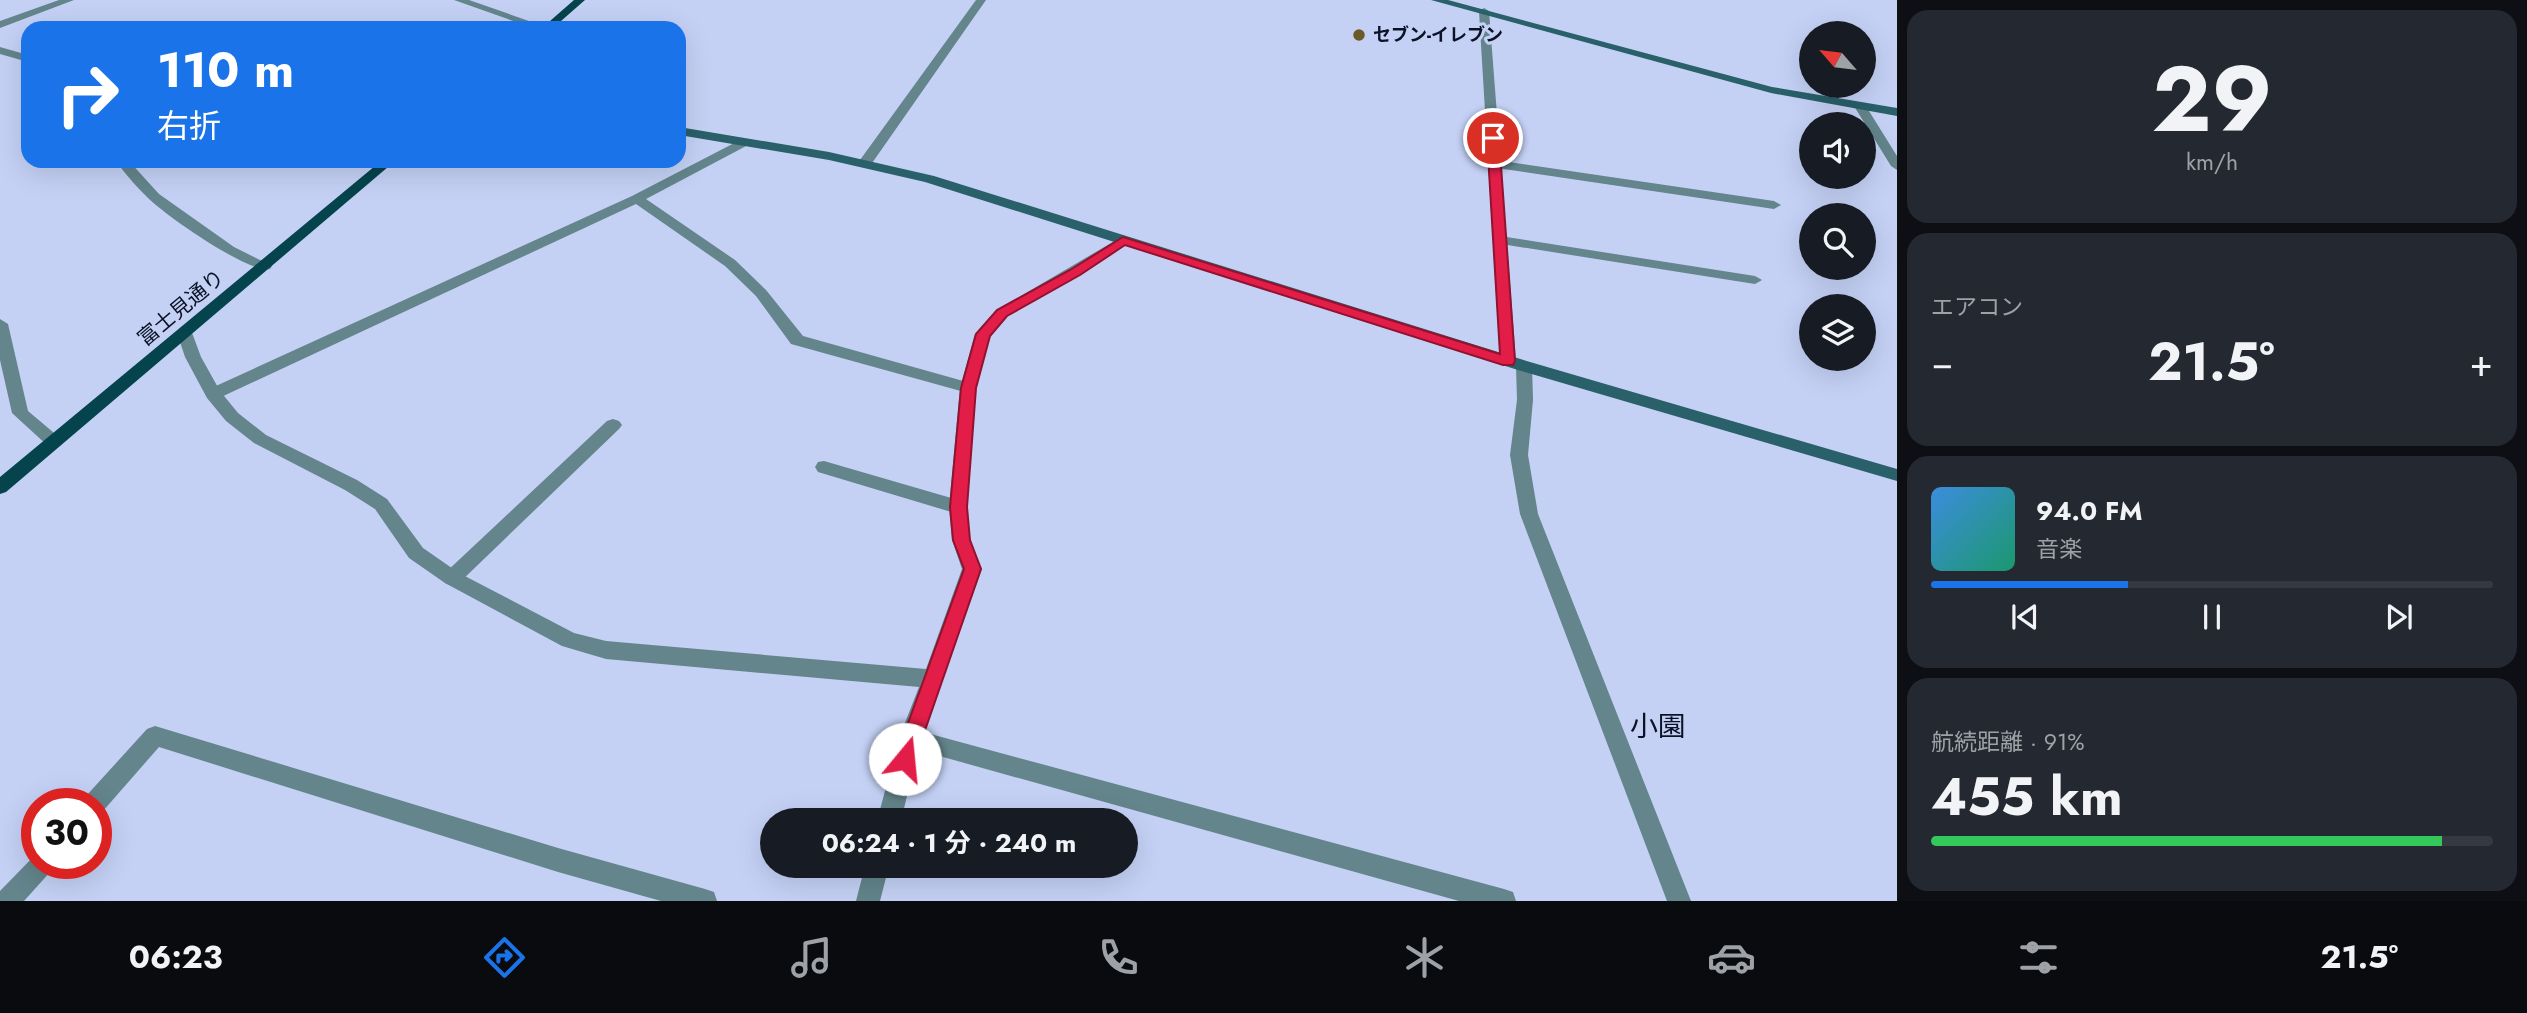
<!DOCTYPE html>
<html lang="ja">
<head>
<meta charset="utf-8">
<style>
  :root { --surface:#171b24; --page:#242831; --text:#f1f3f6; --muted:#9ea1a6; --line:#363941; --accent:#1a73e8 }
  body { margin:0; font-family:Jost,"Noto Sans JP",sans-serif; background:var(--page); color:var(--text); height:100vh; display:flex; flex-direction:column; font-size:26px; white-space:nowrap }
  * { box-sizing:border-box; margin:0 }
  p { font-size:23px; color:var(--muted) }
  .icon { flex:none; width:38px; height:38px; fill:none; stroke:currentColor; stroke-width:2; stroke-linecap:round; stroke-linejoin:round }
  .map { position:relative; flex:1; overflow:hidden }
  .side { display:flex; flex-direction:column; gap:10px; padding:10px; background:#0d0f14; width:630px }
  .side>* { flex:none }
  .guide { position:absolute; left:21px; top:21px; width:665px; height:147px; border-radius:21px; box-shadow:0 7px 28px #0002; background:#1a73e8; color:#fff; overflow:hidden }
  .needle { width:46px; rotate:298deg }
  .tools { position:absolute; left:1799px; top:21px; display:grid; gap:14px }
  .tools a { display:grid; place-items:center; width:77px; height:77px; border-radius:50%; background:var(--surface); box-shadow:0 7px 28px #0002; font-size:35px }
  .speed { position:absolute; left:21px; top:788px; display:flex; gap:14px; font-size:35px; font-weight:700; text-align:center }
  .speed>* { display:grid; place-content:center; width:91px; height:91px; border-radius:50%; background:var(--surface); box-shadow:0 7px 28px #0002; line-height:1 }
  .speed .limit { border:10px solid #d22; background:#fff; color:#111 }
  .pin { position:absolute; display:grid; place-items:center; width:60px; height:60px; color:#fff; margin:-30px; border:4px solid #fff; border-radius:50%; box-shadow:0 2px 7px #0007 }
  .me { position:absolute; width:77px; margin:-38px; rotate:17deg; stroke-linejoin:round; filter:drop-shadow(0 0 5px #0008) }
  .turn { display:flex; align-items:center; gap:24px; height:147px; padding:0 21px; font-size:32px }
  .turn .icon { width:91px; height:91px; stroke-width:2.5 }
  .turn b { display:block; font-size:49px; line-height:60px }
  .big { font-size:52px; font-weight:700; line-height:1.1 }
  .side .card { flex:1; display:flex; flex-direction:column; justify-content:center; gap:10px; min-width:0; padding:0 24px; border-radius:21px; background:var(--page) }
  .side .dial { align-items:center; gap:0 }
  .dial b { font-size:91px; line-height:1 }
  .song { display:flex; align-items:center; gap:21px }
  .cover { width:84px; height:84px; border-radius:10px; background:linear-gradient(135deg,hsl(210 70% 55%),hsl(160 70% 35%)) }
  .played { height:7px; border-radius:4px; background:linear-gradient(90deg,var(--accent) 35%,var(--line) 35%) }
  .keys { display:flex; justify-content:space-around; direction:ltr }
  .heat { display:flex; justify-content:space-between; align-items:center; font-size:38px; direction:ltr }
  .charge { height:10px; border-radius:5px; background:linear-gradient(90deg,#34c759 91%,var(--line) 0) }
  .trip { position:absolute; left:760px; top:808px; width:378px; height:70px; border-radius:35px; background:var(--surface); box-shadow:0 7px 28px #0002; font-weight:700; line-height:70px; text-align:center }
  .dock { display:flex; height:112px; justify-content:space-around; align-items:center; background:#090b0e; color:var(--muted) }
  .dock .icon { width:49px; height:49px }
  .dock .on { color:var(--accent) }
  .dock b { font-size:32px; color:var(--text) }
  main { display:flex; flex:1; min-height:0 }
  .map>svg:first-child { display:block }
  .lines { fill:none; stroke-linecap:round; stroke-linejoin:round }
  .lane { fill:#63858b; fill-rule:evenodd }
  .street { fill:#63858b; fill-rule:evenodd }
  .secondary { fill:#296069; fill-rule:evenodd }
  .primary { fill:#05444c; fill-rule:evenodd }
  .route { fill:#e11d48; stroke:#92132f; stroke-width:2 }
  .poi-dot { fill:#6b5927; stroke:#c4d1f5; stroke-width:2.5 }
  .labels { text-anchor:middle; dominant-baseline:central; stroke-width:6; stroke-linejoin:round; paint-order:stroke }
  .far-poi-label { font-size:18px; font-weight:bold; fill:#0b1226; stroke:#c4d1f5; text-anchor:start }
  .street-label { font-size:21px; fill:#0b1226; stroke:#c4d1f5 }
  .near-neighbourhood-label { font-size:28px; fill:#0b1226; stroke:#c4d1f5 }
</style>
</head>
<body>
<main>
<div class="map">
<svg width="1897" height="901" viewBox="0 0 1897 901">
  <rect width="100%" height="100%" fill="#c4d1f5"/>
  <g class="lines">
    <path class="lane" d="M1856,103H1864L1897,156V170L1891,166L1854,106Z
      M744,138L750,142L748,145L646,199L735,260L766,290L803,336L974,384L976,388L974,392L968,393L791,344L756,296L725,266L636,204L219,398L213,400L205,394L207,390L632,196Z
      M1495,160L1774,201L1781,205L1774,209L1490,167V161Z
      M1500,236L1755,276L1762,280L1755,284L1495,243L1493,240Z
      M613,419L619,421L622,425L619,429L459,583L452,586L445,583L442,578L445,573L607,421Z
      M824,461L965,502L967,507L965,512L958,514L818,472L815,467L818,462Z
      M155,726L558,848L705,889L714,892L717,901H661L558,872L159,747L103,811L96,813V803H84L87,795L147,729Z
      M37,853V863H54L51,871L24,901H0V891Z"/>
    <path class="street" d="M59,0H74L0,28V21Z
      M454,0H469L549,28H533Z
      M976,0H986L870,166H860V160Z
      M1484,8L1489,11L1516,361L1508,366L1500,361L1479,11Z
      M0,47L28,55V62L0,54Z
      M116,161H129L159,194L234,247L272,266L270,269C249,274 165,215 148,198C137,187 125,174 116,161Z
      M1123,236L1130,240L1128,243L1080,275L1007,316L990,335L976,388L967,507L970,540L982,569L923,732L1504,889L1513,892L1516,901H1459L918,750L901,821H877L899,738L919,687L606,659L562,646L445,583L409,558L375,509L345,490L254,443L226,421L207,398L185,357L177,333L179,330H191L201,357L220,391L238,413L266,435L357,480L387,499L423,548L459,573L574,633L606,641L926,669L962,569L952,540L949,507L960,388L975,334L997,310Z
      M0,319L8,324L28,411L60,438L63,442L60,446H48L12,413L0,360Z
      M1524,361L1532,366L1533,400L1528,455L1538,514L1691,901H1667L1520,514L1510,455L1517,400L1516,366Z
      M865,866H889L880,901H856Z"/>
    <path class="secondary" d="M1431,0H1448L1772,87L1897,108V116L1771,93Z
      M679,127L829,152L934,176L1530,362L1897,469V481L1518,370L925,182L829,160L679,135Z"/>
    <path class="primary" d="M574,0H585L553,28H542Z
      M381,161H395L6,492L0,494V477Z"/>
  </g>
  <path class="route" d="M1493,135L1499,138L1515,361L1513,365H1503L1125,245L1080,275L1007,316L990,336L976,388L967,507L970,540L981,569L915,759L912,765L905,768L898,765L895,759L964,569L953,540L950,507L961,388L976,334L997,310L1070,270L1123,237L1500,354L1487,138Z"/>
  <circle class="poi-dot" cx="1359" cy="35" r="7"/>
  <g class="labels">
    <g class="far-poi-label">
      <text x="1373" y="35">セブン-イレブン</text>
    </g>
    <g class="street-label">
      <text transform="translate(181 308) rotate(-40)">富士見通り</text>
    </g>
    <g class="near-neighbourhood-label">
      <text x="1658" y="726">小園</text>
    </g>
  </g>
</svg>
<div class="tools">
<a><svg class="needle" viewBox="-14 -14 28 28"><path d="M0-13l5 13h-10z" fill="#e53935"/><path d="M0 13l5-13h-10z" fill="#9ea1a6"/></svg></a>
<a><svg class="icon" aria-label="sound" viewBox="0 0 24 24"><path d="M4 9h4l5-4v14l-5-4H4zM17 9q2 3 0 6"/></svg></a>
<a><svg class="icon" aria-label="search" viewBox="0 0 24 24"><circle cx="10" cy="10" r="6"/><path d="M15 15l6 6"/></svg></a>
<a><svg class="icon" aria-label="layers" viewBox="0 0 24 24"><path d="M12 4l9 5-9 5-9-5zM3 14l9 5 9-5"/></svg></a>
</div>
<div class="speed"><div class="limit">30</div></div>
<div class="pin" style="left:1493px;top:138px;background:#d93025"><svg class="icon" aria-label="arrive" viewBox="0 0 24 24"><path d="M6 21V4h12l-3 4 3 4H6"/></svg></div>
<svg class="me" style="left:905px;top:759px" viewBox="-20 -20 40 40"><circle r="19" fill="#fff"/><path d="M0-13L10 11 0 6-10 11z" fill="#e11d48"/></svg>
<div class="trip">06:24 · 1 分 · 240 m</div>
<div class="guide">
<div class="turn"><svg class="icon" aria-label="right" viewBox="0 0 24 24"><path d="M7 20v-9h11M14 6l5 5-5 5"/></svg><div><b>110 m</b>右折</div></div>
</div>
</div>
<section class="side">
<div class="card dial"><b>29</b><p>km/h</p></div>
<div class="card"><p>エアコン</p>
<div class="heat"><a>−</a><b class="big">21.5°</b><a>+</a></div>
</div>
<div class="card">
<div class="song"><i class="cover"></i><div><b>94.0 FM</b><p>音楽</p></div></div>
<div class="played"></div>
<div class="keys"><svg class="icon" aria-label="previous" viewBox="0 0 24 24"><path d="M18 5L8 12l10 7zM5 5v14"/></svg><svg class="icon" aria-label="pause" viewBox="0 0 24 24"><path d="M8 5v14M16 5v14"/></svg><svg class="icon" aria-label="next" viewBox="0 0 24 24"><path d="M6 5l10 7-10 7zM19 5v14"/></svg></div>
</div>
<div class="card"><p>航続距離 · 91%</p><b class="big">455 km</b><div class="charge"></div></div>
</section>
</main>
<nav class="dock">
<b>06:23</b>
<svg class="icon on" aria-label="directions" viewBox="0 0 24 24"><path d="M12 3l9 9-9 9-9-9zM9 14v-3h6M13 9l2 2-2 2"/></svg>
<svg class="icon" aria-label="music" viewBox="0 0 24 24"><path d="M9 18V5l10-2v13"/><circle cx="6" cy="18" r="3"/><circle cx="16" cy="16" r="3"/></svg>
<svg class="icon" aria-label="phone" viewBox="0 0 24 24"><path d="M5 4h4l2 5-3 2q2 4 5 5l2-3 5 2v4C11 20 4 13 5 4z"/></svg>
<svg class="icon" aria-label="climate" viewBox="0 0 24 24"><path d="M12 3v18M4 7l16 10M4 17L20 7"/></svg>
<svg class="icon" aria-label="car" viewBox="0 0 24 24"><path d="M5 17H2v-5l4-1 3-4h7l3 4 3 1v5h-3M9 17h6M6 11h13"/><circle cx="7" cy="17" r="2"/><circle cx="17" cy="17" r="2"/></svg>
<svg class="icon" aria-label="filters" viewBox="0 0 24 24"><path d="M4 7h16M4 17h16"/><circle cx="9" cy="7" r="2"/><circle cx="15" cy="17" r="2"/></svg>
<b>21.5°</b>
</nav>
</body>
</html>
